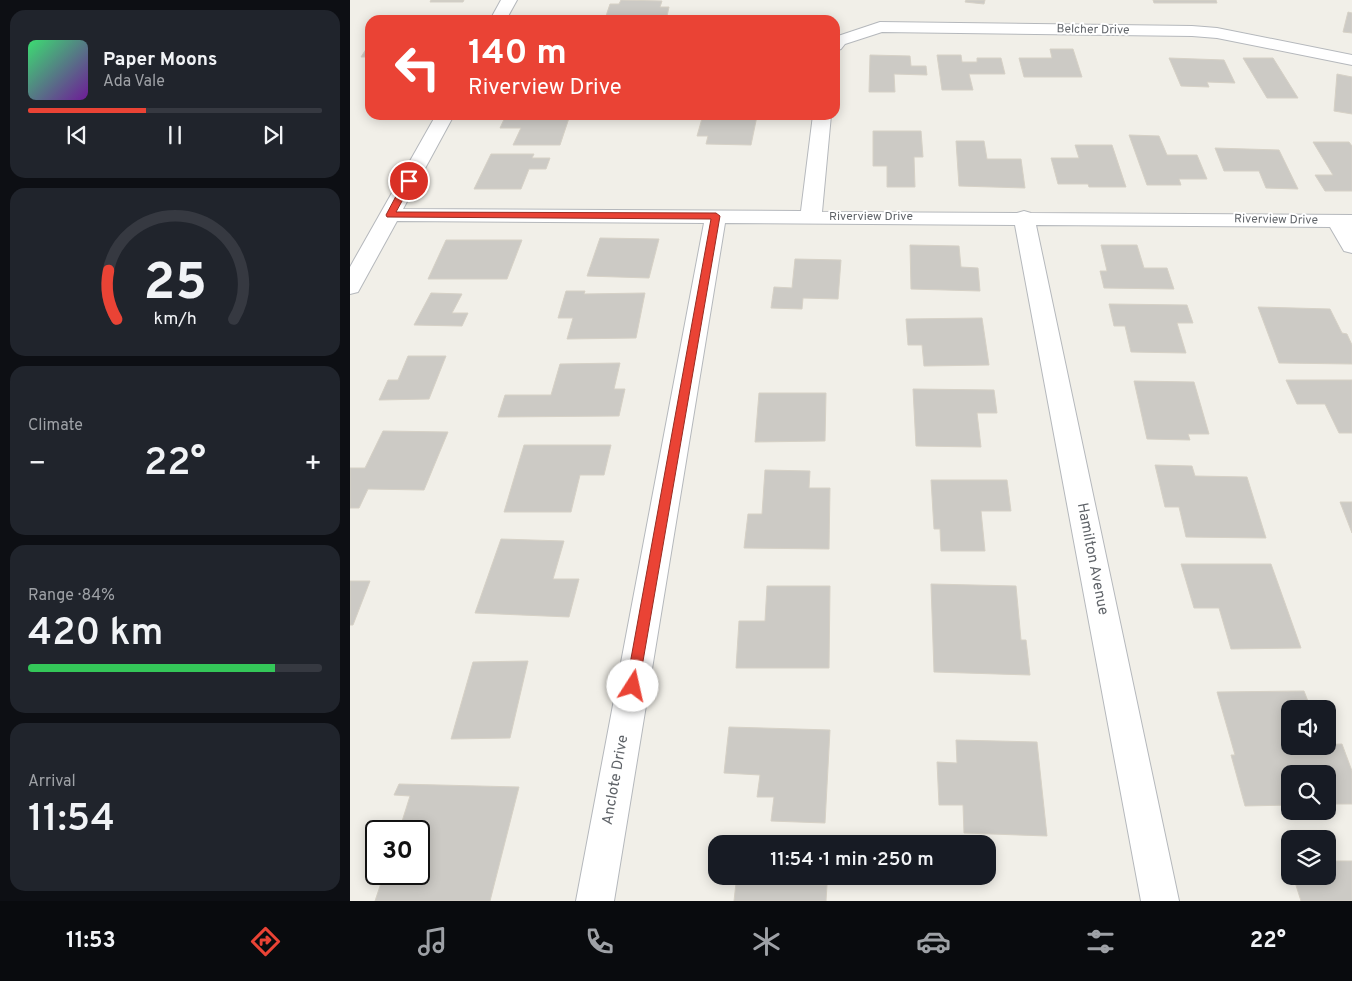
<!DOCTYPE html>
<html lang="en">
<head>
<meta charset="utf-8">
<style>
  :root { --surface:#171b24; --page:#20242c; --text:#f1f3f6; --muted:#9ea1a6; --line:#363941; --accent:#ea4335 }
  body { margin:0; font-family:Overpass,sans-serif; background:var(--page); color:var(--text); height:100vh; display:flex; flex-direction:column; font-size:19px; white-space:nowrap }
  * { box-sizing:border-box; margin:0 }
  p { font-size:16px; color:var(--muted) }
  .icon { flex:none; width:28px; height:28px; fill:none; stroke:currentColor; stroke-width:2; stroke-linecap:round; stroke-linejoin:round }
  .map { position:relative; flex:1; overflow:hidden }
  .panel { display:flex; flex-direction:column; gap:10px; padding:10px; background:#0d0f14; width:350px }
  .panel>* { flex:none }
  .guide { position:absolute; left:15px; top:15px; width:475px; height:105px; border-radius:15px; box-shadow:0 2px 12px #0003; background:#ea4335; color:#fff; overflow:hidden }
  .fabs { position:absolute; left:931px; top:700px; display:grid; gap:10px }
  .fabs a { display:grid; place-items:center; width:55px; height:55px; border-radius:10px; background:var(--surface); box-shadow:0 2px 12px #0003; font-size:25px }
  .speed { position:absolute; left:15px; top:820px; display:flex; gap:10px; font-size:25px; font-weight:700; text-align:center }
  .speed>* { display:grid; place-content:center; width:65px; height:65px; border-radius:50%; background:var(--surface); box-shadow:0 2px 12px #0003; line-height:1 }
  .speed .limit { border:2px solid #111; border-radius:8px; background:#fff; color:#111 }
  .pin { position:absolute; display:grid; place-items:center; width:42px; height:42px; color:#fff; margin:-21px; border:2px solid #fff; border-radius:50%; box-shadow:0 1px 5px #0007 }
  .me { position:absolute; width:55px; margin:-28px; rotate:10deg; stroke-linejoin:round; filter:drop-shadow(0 0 4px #0008) }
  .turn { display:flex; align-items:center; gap:18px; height:105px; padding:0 20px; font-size:22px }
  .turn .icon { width:65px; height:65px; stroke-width:2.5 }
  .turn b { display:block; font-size:35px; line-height:42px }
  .big { font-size:38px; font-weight:600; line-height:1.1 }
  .panel .tile { flex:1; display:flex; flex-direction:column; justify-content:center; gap:8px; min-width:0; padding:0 18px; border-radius:15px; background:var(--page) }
  .panel .dial { align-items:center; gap:0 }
  .dial svg { height:130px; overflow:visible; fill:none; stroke:var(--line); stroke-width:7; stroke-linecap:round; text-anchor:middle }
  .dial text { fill:var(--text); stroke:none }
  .song { display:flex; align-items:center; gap:15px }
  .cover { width:60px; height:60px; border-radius:8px; background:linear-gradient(135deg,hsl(140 70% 55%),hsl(280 70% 35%)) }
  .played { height:5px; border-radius:2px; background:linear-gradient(90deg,var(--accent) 40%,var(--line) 40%) }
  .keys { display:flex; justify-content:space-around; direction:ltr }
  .heat { display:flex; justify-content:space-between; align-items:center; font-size:28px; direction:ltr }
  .charge { height:8px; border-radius:4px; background:linear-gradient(90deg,#34c759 84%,var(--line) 0) }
  .trip { position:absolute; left:358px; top:835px; width:288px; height:50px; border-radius:15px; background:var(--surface); box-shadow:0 2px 12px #0003; font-weight:600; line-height:50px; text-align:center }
  .tab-bar { display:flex; height:80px; justify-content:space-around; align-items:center; background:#090b0e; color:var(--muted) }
  .tab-bar .icon { width:35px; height:35px }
  .tab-bar .current { color:var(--accent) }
  .tab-bar b { font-size:22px; color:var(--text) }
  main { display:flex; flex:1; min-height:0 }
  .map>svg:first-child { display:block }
  .building { fill:#cccac5; stroke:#d6d1c6 }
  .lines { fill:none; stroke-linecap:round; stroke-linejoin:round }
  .street-casing { stroke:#b5b8bc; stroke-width:2 }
  .street { fill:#fff; fill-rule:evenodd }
  .route { fill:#ea4335; stroke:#982c22 }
  .labels { text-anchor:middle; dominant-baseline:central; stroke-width:4; stroke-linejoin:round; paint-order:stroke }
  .far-street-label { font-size:12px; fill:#5f6368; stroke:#fff }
  .street-label { font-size:15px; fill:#5f6368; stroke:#fff }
</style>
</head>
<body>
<main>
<section class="panel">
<div class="tile">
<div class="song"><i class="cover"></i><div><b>Paper Moons</b><p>Ada Vale</p></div></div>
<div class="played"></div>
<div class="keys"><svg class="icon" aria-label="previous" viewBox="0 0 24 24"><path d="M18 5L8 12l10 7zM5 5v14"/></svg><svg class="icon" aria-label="pause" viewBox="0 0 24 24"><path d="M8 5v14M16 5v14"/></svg><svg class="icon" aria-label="next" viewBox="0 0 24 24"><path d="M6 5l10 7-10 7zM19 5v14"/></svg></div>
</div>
<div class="tile dial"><svg viewBox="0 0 100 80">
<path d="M14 69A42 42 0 1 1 86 69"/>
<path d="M14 69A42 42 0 0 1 9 39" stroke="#ea4335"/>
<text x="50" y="56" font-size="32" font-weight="700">25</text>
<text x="50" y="72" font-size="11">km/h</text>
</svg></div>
<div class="tile"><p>Climate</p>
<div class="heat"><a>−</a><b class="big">22°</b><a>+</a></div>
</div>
<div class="tile"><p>Range · 84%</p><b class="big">420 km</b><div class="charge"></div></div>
<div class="tile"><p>Arrival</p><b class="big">11:54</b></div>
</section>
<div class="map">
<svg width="1002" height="901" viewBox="0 0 1002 901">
  <rect width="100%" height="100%" fill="#f1efe8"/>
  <path class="building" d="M81,0H114L113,2H80Z
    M271,0L312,1L310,7H319L317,16H256L260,4H269Z
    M616,0H635L634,4L615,2Z
    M803,0H866L867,3H804Z
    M998,12L1002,13V33L993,32Z
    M20,43V57H11Z
    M700,49H723L732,77H674L669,58H702Z
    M520,55L560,56L561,66H576L577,75L544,74L545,92H519Z
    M587,55H611L612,62H627V58H651L655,74H619L623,90H592Z
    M819,58L874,60L885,83L857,82L859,87L831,86Z
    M893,58H923L948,98H917Z
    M987,74L1002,77V114L984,111Z
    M156,115H220L210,145H163L171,128H150Z
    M353,115L407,116L401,145L356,144L358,136H347Z
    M523,131H571L573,157H564L565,187H537V166H523Z
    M779,135L809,136L817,155H847L857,179H829L831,185H797Z
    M606,141H634L637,159H671L675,188L609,186Z
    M963,142H999L1002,146V191H975L965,175H983Z
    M725,145H762L776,187H739L738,184H708L701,158H729Z
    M865,148L929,150L948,189L916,188L909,171H874Z
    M141,154H184L182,158H200L196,169H179L171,189H124Z
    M250,238L309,239L299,278L237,276Z
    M96,240H172L157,279H78Z
    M560,245L609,246L611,267L628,268L630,291L561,289Z
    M751,245H787L794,268H817L824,289L754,288L750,271H757Z
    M445,259L491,260L488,299L453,298L452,309L421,308L424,287L442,288Z
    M216,291H235L234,294L295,293L286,338L217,339L223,318H208Z
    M81,293L112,294L102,313H118L112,326L64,325Z
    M759,304L837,305L843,323H827L836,353L781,352L775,326H764Z
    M908,307L980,309L992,333L997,334L1002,345V364L929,363Z
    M632,318L639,365L574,366L572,345H558L556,319Z
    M58,356H96L79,399L29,400L38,380H48Z
    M270,363L264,389H275L269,416L148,417L155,395H201L210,364Z
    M936,380H1002V433H989L975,404H947Z
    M784,381L844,382L859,434H838L840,440L797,439Z
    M563,389L644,390L647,413H627L631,447L566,446Z
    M409,393H476L475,441L405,442Z
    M33,431L98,432L74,490L18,489L9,508H0V468H15Z
    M174,445H261L254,475H230L221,512H154Z
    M805,465L842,466L845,476L897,477L916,538L836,537L829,507H815Z
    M415,470L460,471L459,488H480L479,549L394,548L398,514H412Z
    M581,480H657L661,511H631L635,551H591L590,529H584Z
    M990,502H1002V533Z
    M151,539L214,541L203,579H229L219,617L125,613Z
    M831,564H921L951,648L881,649L869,608H844Z
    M0,581H20L3,625H0Z
    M581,584L666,586L671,640H676L680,675L584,672Z
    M417,586H480L479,668H386L389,621H415Z
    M178,661L160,738L101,739L123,662Z
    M954,691L961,709H940V746L992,744L1002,771V804H978V774H940V805L895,806L881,755H885L867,692Z
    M379,727L480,730L475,823L421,821L424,797H407L410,775L374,773Z
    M606,740L687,742L697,836L614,833L613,805H589L587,762L607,763Z
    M49,784L169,787L140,901H25L34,874H69V831H49L60,796L44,795Z
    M978,861H1002V901H951L943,876H978Z
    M386,883L477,885L476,901H384Z"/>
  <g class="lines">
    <g class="street-casing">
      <path id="street" d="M151,0H167L156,20H140Z
        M530,22L842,26L867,28L1002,55V65L867,38L842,36L532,32L495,44L491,49L485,51V37Z
        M86,115H104L53,209L451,211L463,115H481L472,212L667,213L674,211L681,213L1002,215V253L994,251L980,227L686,225L829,901H791L665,225L375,223L264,901H226L354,223L47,221L8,292L0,294V267Z"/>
    </g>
    <use href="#street" class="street"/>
  </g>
  <path class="route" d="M59,179L63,181L46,212L366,213L370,216L288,690L283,692L278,690L276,686L361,219L37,217L36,215L54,181Z"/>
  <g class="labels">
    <g class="far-street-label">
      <text transform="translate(743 30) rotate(1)">Belcher Drive</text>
      <text x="521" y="217">Riverview Drive</text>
      <text transform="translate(926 220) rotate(1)">Riverview Drive</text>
    </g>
    <g class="street-label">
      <text transform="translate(742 559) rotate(79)">Hamilton Avenue</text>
      <text transform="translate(266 780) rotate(-80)">Anclote Drive</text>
    </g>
  </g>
</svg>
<div class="fabs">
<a><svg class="icon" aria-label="sound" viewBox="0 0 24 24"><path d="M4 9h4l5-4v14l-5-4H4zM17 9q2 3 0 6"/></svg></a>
<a><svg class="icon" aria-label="search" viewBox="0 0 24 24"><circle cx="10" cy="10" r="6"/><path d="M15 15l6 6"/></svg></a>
<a><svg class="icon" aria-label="layers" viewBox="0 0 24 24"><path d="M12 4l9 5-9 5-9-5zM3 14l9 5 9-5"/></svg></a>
</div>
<div class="speed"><div class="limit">30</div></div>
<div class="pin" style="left:59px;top:181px;background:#d93025"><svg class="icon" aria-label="arrive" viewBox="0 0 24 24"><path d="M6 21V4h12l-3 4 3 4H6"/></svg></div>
<svg class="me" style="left:283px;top:686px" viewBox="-20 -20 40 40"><circle r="19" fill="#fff"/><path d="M0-13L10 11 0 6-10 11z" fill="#ea4335"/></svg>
<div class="trip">11:54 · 1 min · 250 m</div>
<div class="guide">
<div class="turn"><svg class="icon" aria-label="left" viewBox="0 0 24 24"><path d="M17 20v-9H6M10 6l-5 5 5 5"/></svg><div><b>140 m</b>Riverview Drive</div></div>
</div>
</div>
</main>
<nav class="tab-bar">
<b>11:53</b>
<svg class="icon current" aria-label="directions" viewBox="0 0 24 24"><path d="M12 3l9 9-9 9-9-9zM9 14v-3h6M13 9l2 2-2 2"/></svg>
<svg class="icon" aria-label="music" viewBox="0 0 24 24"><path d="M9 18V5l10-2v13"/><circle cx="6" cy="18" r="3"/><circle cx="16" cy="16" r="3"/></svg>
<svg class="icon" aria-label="phone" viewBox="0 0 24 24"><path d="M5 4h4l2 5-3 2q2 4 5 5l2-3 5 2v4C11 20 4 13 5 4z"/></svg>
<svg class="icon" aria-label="climate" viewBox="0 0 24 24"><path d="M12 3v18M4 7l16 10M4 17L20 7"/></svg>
<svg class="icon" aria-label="car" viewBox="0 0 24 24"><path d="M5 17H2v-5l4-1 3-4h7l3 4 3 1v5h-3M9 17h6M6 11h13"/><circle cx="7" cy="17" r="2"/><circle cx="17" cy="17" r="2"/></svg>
<svg class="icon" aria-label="filters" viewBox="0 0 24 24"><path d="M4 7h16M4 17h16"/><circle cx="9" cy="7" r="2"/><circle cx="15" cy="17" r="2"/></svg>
<b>22°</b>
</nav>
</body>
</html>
